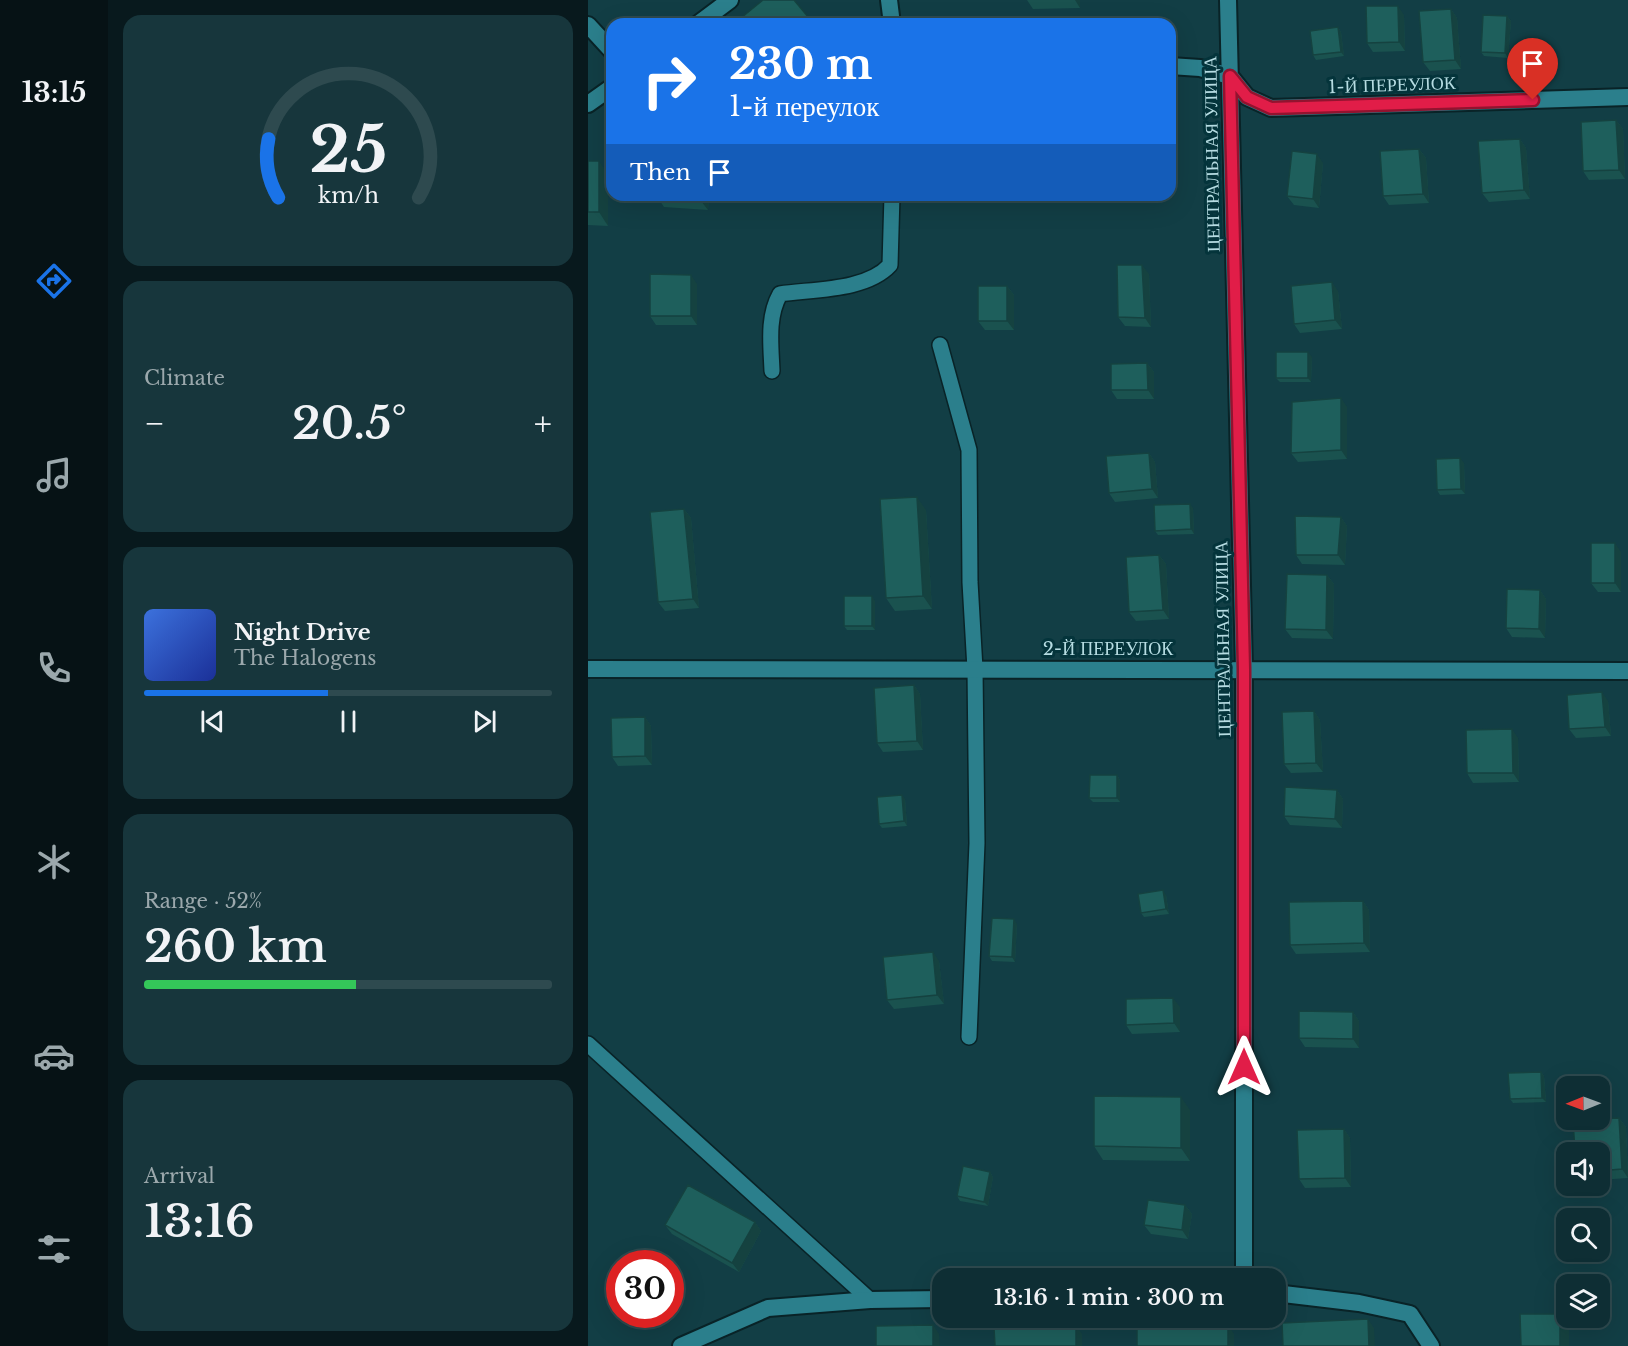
<!DOCTYPE html>
<html lang="en">
<head>
<meta charset="utf-8">
<style>
  :root { --surface:#0e2e34; --page:#17363c; --text:#f1f3f6; --muted:#9ba8ac; --line:#2e4a4f; --accent:#1a73e8 }
  body { margin:0; font-family:"Libre Baskerville",serif; background:var(--page); color:var(--text); height:100vh; display:flex; flex-direction:column; font-size:22px; white-space:nowrap }
  * { box-sizing:border-box; margin:0 }
  p { font-size:20px; color:var(--muted) }
  .icon { flex:none; width:33px; height:33px; fill:none; stroke:currentColor; stroke-width:2; stroke-linecap:round; stroke-linejoin:round }
  .map { position:relative; flex:1; overflow:hidden }
  .panel { display:flex; flex-direction:column; gap:15px; padding:15px; background:#08191d; width:480px }
  .panel>* { flex:none }
  .hud { position:absolute; left:18px; top:18px; width:570px; height:183px; border-radius:18px; box-shadow:0 6px 24px #0002,0 0 0 2px var(--line); background:#1a73e8; color:#fff; overflow:hidden }
  .needle { width:39px; rotate:269deg }
  .tools { position:absolute; left:968px; top:1076px; display:grid; gap:12px }
  .tools a { display:grid; place-items:center; width:54px; height:54px; border-radius:12px; background:var(--surface); box-shadow:0 6px 24px #0002,0 0 0 2px var(--line); font-size:30px }
  .speed { position:absolute; left:18px; top:1250px; display:flex; gap:12px; font-size:30px; font-weight:700; text-align:center }
  .speed>* { display:grid; place-content:center; width:78px; height:78px; border-radius:50%; background:var(--surface); box-shadow:0 6px 24px #0002,0 0 0 2px var(--line); line-height:1 }
  .speed .limit { border:9px solid #d22; background:#fff; color:#111 }
  .pin { position:absolute; display:grid; place-items:center; width:51px; height:51px; color:#fff; margin:-62px -26px; border-radius:50% 50% 50% 0; rotate:-45deg; box-shadow:0 0 6px #0007 }
  .pin .icon { rotate:45deg }
  .me { position:absolute; width:66px; margin:-33px; rotate:0deg; stroke-linejoin:round; filter:drop-shadow(0 0 4px #0008) }
  .turn { display:flex; align-items:center; gap:21px; height:126px; padding:0 24px; font-size:27px }
  .turn .icon { width:78px; height:78px; stroke-width:2.5 }
  .turn b { display:block; font-size:42px; line-height:51px }
  .then { display:flex; align-items:center; height:57px; padding:0 24px; background:#0003; gap:12px; font-size:22px }
  .big { font-size:45px; font-weight:600; line-height:1.1 }
  .panel .widget { flex:1; display:flex; flex-direction:column; justify-content:center; gap:9px; min-width:0; padding:0 21px; border-radius:18px; background:var(--page) }
  .panel .dial { align-items:center; gap:0 }
  .dial svg { height:156px; overflow:visible; fill:none; stroke:var(--line); stroke-width:7; stroke-linecap:round; text-anchor:middle }
  .dial text { fill:var(--text); stroke:none }
  .song { display:flex; align-items:center; gap:18px }
  .cover { width:72px; height:72px; border-radius:9px; background:linear-gradient(135deg,hsl(220 70% 55%),hsl(230 70% 35%)) }
  .played { height:6px; border-radius:3px; background:linear-gradient(90deg,var(--accent) 45%,var(--line) 45%) }
  .keys { display:flex; justify-content:space-around; direction:ltr }
  .heat { display:flex; justify-content:space-between; align-items:center; font-size:33px; direction:ltr }
  .charge { height:9px; border-radius:4px; background:linear-gradient(90deg,#34c759 52%,var(--line) 0) }
  .trip { position:absolute; left:344px; top:1268px; width:354px; height:60px; border-radius:18px; background:var(--surface); box-shadow:0 6px 24px #0002,0 0 0 2px var(--line); font-weight:600; line-height:60px; text-align:center }
  main { display:flex; flex:1; min-height:0 }
  .tabs { display:flex; flex-direction:column; width:108px; justify-content:space-around; align-items:center; background:#061215; color:var(--muted) }
  .tabs .icon { width:42px; height:42px }
  .tabs .selected { color:var(--accent) }
  .tabs b { font-size:27px; color:var(--text) }
  .map>svg:first-child { display:block }
  .lines { fill:none; stroke-linecap:round; stroke-linejoin:round }
  .service-casing { stroke:#092327; stroke-width:18 }
  .minor-casing { stroke:#092327; stroke-width:20 }
  .service { stroke:#2b7f8c; stroke-width:15 }
  .minor { stroke:#2b7f8c; stroke-width:16 }
  .wall { fill:#1a524f }
  .shaded-wall { fill:#154240 }
  .building { fill:#1e5f5c; stroke:#154240; stroke-width:1.5 }
  .route-casing { stroke:#92132f; stroke-width:15 }
  .route { stroke:#e11d48; stroke-width:10 }
  .labels { text-anchor:middle; dominant-baseline:central; stroke-width:6; stroke-linejoin:round; paint-order:stroke }
  .street-label { font-size:18px; fill:#b6dce2; stroke:#04343b }
</style>
</head>
<body>
<main>
<nav class="tabs">
<b>13:15</b>
<svg class="icon selected" aria-label="directions" viewBox="0 0 24 24"><path d="M12 3l9 9-9 9-9-9zM9 14v-3h6M13 9l2 2-2 2"/></svg>
<svg class="icon" aria-label="music" viewBox="0 0 24 24"><path d="M9 18V5l10-2v13"/><circle cx="6" cy="18" r="3"/><circle cx="16" cy="16" r="3"/></svg>
<svg class="icon" aria-label="phone" viewBox="0 0 24 24"><path d="M5 4h4l2 5-3 2q2 4 5 5l2-3 5 2v4C11 20 4 13 5 4z"/></svg>
<svg class="icon" aria-label="climate" viewBox="0 0 24 24"><path d="M12 3v18M4 7l16 10M4 17L20 7"/></svg>
<svg class="icon" aria-label="car" viewBox="0 0 24 24"><path d="M5 17H2v-5l4-1 3-4h7l3 4 3 1v5h-3M9 17h6M6 11h13"/><circle cx="7" cy="17" r="2"/><circle cx="17" cy="17" r="2"/></svg>
<svg class="icon" aria-label="filters" viewBox="0 0 24 24"><path d="M4 7h16M4 17h16"/><circle cx="9" cy="7" r="2"/><circle cx="15" cy="17" r="2"/></svg>
</nav>
<section class="panel">
<div class="widget dial"><svg viewBox="0 0 100 80">
<path d="M14 69A42 42 0 1 1 86 69"/>
<path d="M14 69A42 42 0 0 1 9 39" stroke="#1a73e8"/>
<text x="50" y="56" font-size="32" font-weight="700">25</text>
<text x="50" y="72" font-size="11">km/h</text>
</svg></div>
<div class="widget"><p>Climate</p>
<div class="heat"><a>−</a><b class="big">20.5°</b><a>+</a></div>
</div>
<div class="widget">
<div class="song"><i class="cover"></i><div><b>Night Drive</b><p>The Halogens</p></div></div>
<div class="played"></div>
<div class="keys"><svg class="icon" aria-label="previous" viewBox="0 0 24 24"><path d="M18 5L8 12l10 7zM5 5v14"/></svg><svg class="icon" aria-label="pause" viewBox="0 0 24 24"><path d="M8 5v14M16 5v14"/></svg><svg class="icon" aria-label="next" viewBox="0 0 24 24"><path d="M6 5l10 7-10 7zM19 5v14"/></svg></div>
</div>
<div class="widget"><p>Range · 52%</p><b class="big">260 km</b><div class="charge"></div></div>
<div class="widget"><p>Arrival</p><b class="big">13:16</b></div>
</section>
<div class="map">
<svg width="1040" height="1346" viewBox="0 0 1040 1346">
  <rect width="100%" height="100%" fill="#123e45"/>
  <g class="lines">
    <g class="service-casing">
      <path id="service" d="M352,345L381,450L382,582L387,669L389,843L381,1037
        M184,371C183,345 179,317 192,294C226,289 278,291 302,265L304,195
        M0,1044L282,1300"/>
    </g>
    <g class="minor-casing">
      <path id="minor" d="M301,0L304,24
        M640,0L656,669V1278
        M110,24L142,0
        M0,25L24,51
        M582,66L612,68L642,76L659,97L683,108L1040,97
        M0,104L24,87
        M0,669L1040,671
        M687,1293L771,1303L822,1314L843,1346
        M93,1346L180,1308L282,1300L354,1299"/>
    </g>
    <use href="#service" class="service"/>
    <use href="#minor" class="minor"/>
  </g>
  <path class="wall" d="M439,0H492V8L445,9Z
    M863,9L869,18L873,69L842,71L835,62Z
    M816,15L817,51L785,52L779,43Z
    M919,16L923,21L920,58L896,56L893,52Z
    M750,27L753,32L756,56L728,60L725,55Z
    M1028,120L1035,129L1037,179L1001,180L995,171Z
    M932,139L938,148L942,199L901,202L894,193Z
    M831,149L838,158L841,203L801,205L795,196Z
    M0,161L20,174V226L0,225Z
    M735,163L731,208L706,205L699,196Z
    M121,195L120,210L76,207L70,198Z
    M561,274L563,327L537,326L530,317Z
    M109,284V325H68L62,316Z
    M419,286L426,295V330H397L390,321Z
    M750,291L754,329L712,333L706,324Z
    M724,357L723,382H692L688,378Z
    M559,363L566,372V399H529L523,390Z
    M759,407V459L710,462L703,453Z
    M561,453L567,462L570,498L527,502L521,493Z
    M876,463L877,494L852,495L849,490Z
    M605,508L606,534L570,535L567,531Z
    M96,509L103,518L111,608L77,611L70,602Z
    M338,510L344,609L307,611L298,598Z
    M753,517L759,526L757,565L714,564L708,555Z
    M1033,552V592H1010L1003,583Z
    M571,555L578,564L581,619L548,621L541,612Z
    M739,575L746,584L745,639L704,638L697,629Z
    M952,590L958,599L957,638L924,637L918,628Z
    M287,601V630H259L256,626Z
    M326,685L332,694L335,750L295,752L289,743Z
    M1020,701L1023,736L988,738L981,729Z
    M726,711L732,720L735,772L703,773L696,764Z
    M57,717L63,726L64,765L30,766L24,757Z
    M930,738L931,782L885,783L879,773Z
    M529,775L532,780V802H505L501,798Z
    M749,790L755,799L754,828L702,825L696,816Z
    M317,799L319,826L294,828L291,824Z
    M578,895L581,914L556,917L553,913Z
    M775,901L781,910L782,952L708,954L702,945Z
    M429,924L427,962L404,961L401,956Z
    M351,961L356,1004L306,1009L299,1000Z
    M592,1007V1032L544,1034L538,1025Z
    M765,1012L771,1021V1048L717,1047L711,1038Z
    M953,1072L956,1076L958,1102L925,1103L922,1099Z
    M602,1110V1161L515,1160L506,1146Z
    M1031,1118L1038,1127L1040,1178L1011,1180V1152Z
    M756,1129L762,1138L763,1187L717,1188L711,1179Z
    M402,1172L405,1177L400,1206L372,1201L369,1196Z
    M597,1205L604,1214L600,1239L563,1234L556,1225Z
    M167,1222L173,1231L151,1272L84,1234L77,1225Z"/>
  <path class="shaded-wall" d="M487,0H492V8Z
    M810,6L816,15L817,51L811,42Z
    M863,9L869,18L873,69L867,60Z
    M919,16L923,21L920,58L917,53Z
    M750,27L753,32L756,56L753,52Z
    M1028,120L1035,129L1037,179L1031,170Z
    M932,139L938,148L942,199L936,190Z
    M831,149L838,158L841,203L835,194Z
    M729,154L735,163L731,208L725,199Z
    M11,161L20,174V226L11,212Z
    M114,195H121L120,210L113,201Z
    M554,265L561,274L563,327L557,318Z
    M103,275L109,284V325L103,316Z
    M744,282L750,291L754,329L747,320Z
    M419,286L426,295V330L419,321Z
    M720,352L724,357L723,382L720,378Z
    M559,363L566,372V399L560,390Z
    M753,398L759,407V459L753,450Z
    M561,453L567,462L570,498L564,489Z
    M872,458L876,463L877,494L873,489Z
    M329,497L338,510L344,609L335,596Z
    M602,504L605,508L606,534L603,529Z
    M96,509L103,518L111,608L105,599Z
    M753,517L759,526L757,565L750,555Z
    M1027,543L1033,552V592L1027,583Z
    M571,555L578,564L581,619L575,610Z
    M739,575L746,584L745,639L738,630Z
    M952,590L958,599L957,638L951,629Z
    M284,596L287,601V630L284,626Z
    M326,685L332,694L335,750L329,741Z
    M1014,692L1020,701L1023,736L1017,727Z
    M726,711L732,720L735,772L728,763Z
    M57,717L63,726L64,765L57,756Z
    M924,729L930,738L931,782L925,773Z
    M529,775L532,780V802L529,798Z
    M749,790L755,799L754,828L747,819Z
    M314,795L317,799L319,826L316,821Z
    M575,890L578,895L581,914L578,909Z
    M775,901L781,910L782,952L776,943Z
    M426,919L429,924L427,962L424,957Z
    M345,952L351,961L356,1004L349,995Z
    M585,998L592,1007V1032L586,1023Z
    M765,1012L771,1021V1048L765,1039Z
    M953,1072L956,1076L958,1102L954,1098Z
    M593,1097L602,1110V1161L593,1148Z
    M1031,1118L1038,1127L1040,1178L1034,1169Z
    M756,1129L762,1138L763,1187L757,1178Z
    M402,1172L405,1177L400,1206L396,1202Z
    M597,1205L604,1214L600,1239L594,1230Z
    M167,1222L173,1231L151,1272L144,1263Z
    M972,1314L981,1327V1346H972Z
    M780,1319L786,1328L787,1346H781Z
    M345,1325L351,1334L352,1346H345Z
    M488,1325L494,1334V1346H488Z
    M640,1325L646,1334V1346H640Z"/>
  <path class="building" d="M175,0H206L226,24H149L148,22Z
    M778,6H810L811,42L779,43Z
    M863,9L867,60L835,62L831,11Z
    M895,15L919,16L917,53L893,52Z
    M750,27L753,52L725,55L722,31Z
    M1028,120L1031,170L995,171L993,122Z
    M932,139L936,190L894,193L890,141Z
    M831,149L835,194L795,196L792,151Z
    M704,151L729,154L725,199L699,196Z
    M0,161H11V212H0Z
    M70,195H114L113,201L70,198Z
    M529,265H554L557,318L530,317Z
    M62,274L103,275V316H62Z
    M744,282L747,320L706,324L703,286Z
    M390,286H419V321H390Z
    M688,352H720V378H688Z
    M559,363L560,390H523V364Z
    M753,398V450L703,453L704,402Z
    M561,453L564,489L521,493L518,456Z
    M872,458L873,489L849,490L848,459Z
    M329,497L335,596L298,598L292,499Z
    M602,504L603,529L567,531L566,505Z
    M96,509L105,599L70,602L62,512Z
    M707,516L753,517L750,555H708Z
    M1003,543H1027V583H1003Z
    M571,555L575,610L541,612L538,557Z
    M699,574L739,575L738,630L697,629Z
    M919,589L952,590L951,629L918,628Z
    M256,596H284V626H256Z
    M326,685L329,741L289,743L286,688Z
    M1014,692L1017,727L981,729L979,695Z
    M726,711L728,763L696,764L694,712Z
    M57,717V756L24,757L23,718Z
    M924,729L925,773H879L878,730Z
    M502,775H529V798H501Z
    M697,787L749,790L747,819L696,816Z
    M314,795L316,821L291,824L289,797Z
    M575,890L578,909L553,913L550,894Z
    M775,901L776,943L702,945L701,902Z
    M404,918L426,919L424,957L401,956Z
    M345,952L349,995L299,1000L295,957Z
    M585,998L586,1023L538,1025V999Z
    M711,1011L765,1012V1039L711,1038Z
    M953,1072L954,1098L922,1099L920,1073Z
    M506,1096L593,1097V1148L506,1146Z
    M1031,1118L1034,1169L1011,1171V1152H987L985,1120Z
    M756,1129L757,1178L711,1179L709,1130Z
    M375,1166L402,1172L396,1202L369,1196Z
    M100,1185L167,1222L144,1263L77,1225Z
    M560,1200L597,1205L594,1230L556,1225Z
    M932,1314H972V1346H933Z
    M780,1319L781,1346H695L694,1323Z
    M345,1325V1346H288V1326Z
    M488,1325V1346H407L406,1328Z
    M640,1325V1346H549V1328Z"/>
  <g class="lines">
    <g class="route-casing">
      <path id="route" d="M656,1067V669L642,76L659,97L683,108L945,100"/>
    </g>
    <use href="#route" class="route"/>
  </g>
  <g class="labels">
    <g class="street-label">
      <text transform="translate(804 85) rotate(-2)">1-Й ПЕРЕУЛОК</text>
      <text transform="translate(624 154) rotate(-91)">ЦЕНТРАЛЬНАЯ УЛИЦА</text>
      <text transform="translate(635 639) rotate(-91)">ЦЕНТРАЛЬНАЯ УЛИЦА</text>
      <text x="520" y="649">2-Й ПЕРЕУЛОК</text>
    </g>
  </g>
</svg>
<div class="tools">
<a><svg class="needle" viewBox="-14 -14 28 28"><path d="M0-13l5 13h-10z" fill="#e53935"/><path d="M0 13l5-13h-10z" fill="#9ba8ac"/></svg></a>
<a><svg class="icon" aria-label="sound" viewBox="0 0 24 24"><path d="M4 9h4l5-4v14l-5-4H4zM17 9q2 3 0 6"/></svg></a>
<a><svg class="icon" aria-label="search" viewBox="0 0 24 24"><circle cx="10" cy="10" r="6"/><path d="M15 15l6 6"/></svg></a>
<a><svg class="icon" aria-label="layers" viewBox="0 0 24 24"><path d="M12 4l9 5-9 5-9-5zM3 14l9 5 9-5"/></svg></a>
</div>
<div class="speed"><div class="limit">30</div></div>
<div class="pin" style="left:945px;top:100px;background:#d93025"><svg class="icon" aria-label="arrive" viewBox="0 0 24 24"><path d="M6 21V4h12l-3 4 3 4H6"/></svg></div>
<svg class="me" style="left:656px;top:1067px" viewBox="-20 -20 40 40"><path d="M0-17L14 15 0 8-14 15z" fill="#e11d48" stroke="#fff" stroke-width="4"/></svg>
<div class="trip">13:16 · 1 min · 300 m</div>
<div class="hud">
<div class="turn"><svg class="icon" aria-label="right" viewBox="0 0 24 24"><path d="M7 20v-9h11M14 6l5 5-5 5"/></svg><div><b>230 m</b>1-й переулок</div></div>
<div class="then">Then<svg class="icon" aria-label="arrive" viewBox="0 0 24 24"><path d="M6 21V4h12l-3 4 3 4H6"/></svg></div>
</div>
</div>
</main>
</body>
</html>
